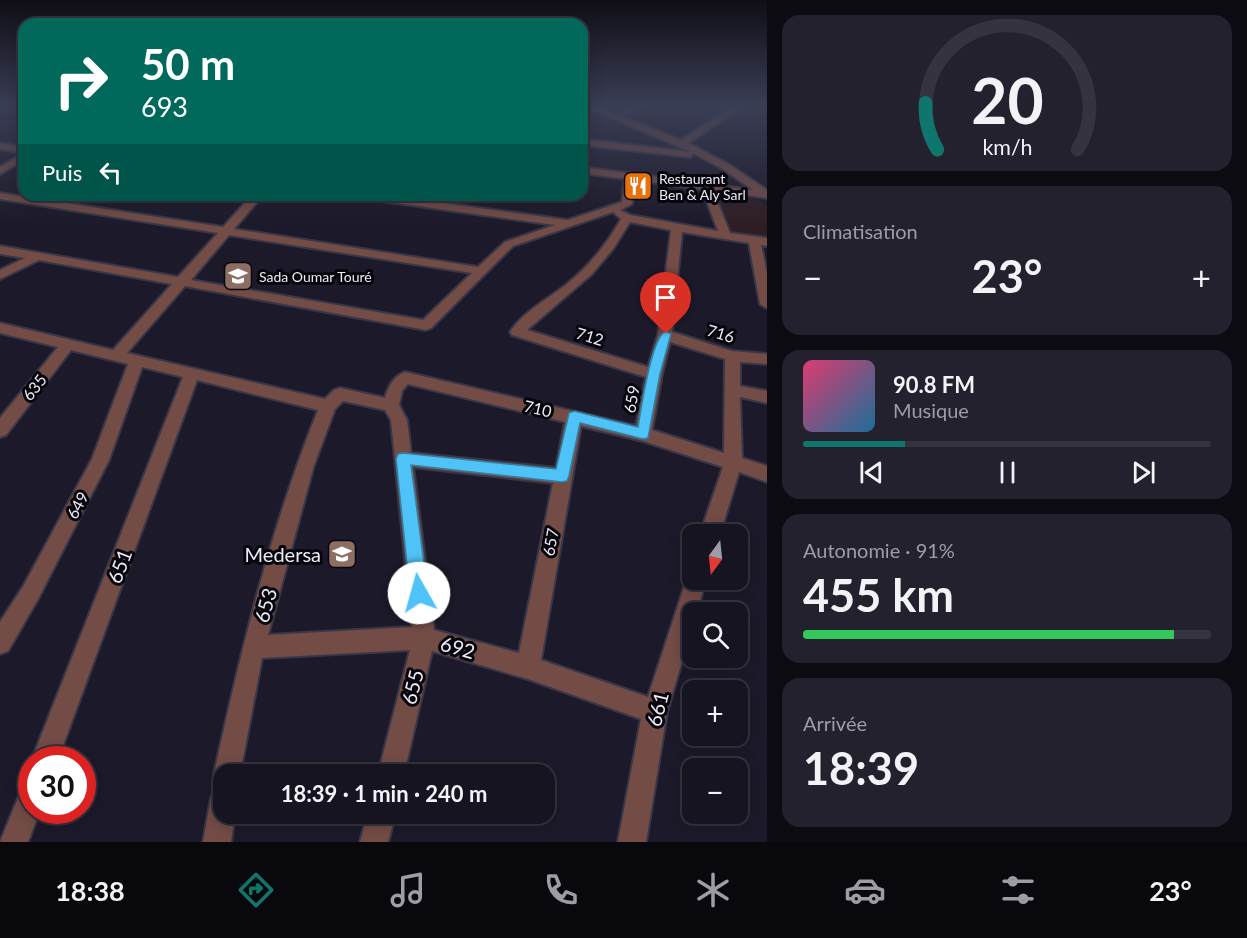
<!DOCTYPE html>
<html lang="fr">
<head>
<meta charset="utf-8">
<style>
  :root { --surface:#151420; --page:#22212d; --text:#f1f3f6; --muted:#9d9ea5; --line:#34333e; --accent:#0f766e }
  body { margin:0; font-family:Lato,sans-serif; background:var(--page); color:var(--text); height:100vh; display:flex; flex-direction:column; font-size:22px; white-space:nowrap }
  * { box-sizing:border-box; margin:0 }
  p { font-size:20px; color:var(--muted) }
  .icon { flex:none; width:33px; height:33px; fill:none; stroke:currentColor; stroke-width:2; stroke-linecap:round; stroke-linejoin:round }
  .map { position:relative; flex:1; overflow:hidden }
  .panel { display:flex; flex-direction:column; gap:15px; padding:15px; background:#0c0b12; width:480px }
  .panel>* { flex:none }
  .banner { position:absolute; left:18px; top:18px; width:570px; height:183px; border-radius:18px; box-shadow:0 3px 15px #0003,0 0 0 2px var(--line); background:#00695c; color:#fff; overflow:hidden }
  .needle { width:39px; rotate:195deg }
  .fabs { position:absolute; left:682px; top:524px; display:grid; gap:12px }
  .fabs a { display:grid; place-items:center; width:66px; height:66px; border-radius:12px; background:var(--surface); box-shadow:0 3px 15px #0003,0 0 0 2px var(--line); font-size:30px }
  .speed { position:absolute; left:18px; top:746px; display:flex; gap:12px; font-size:30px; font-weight:700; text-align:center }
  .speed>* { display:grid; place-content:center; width:78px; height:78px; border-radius:50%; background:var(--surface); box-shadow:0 3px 15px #0003,0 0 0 2px var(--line); line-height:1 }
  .speed .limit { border:9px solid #d22; background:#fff; color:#111 }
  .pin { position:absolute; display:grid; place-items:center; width:51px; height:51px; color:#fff; margin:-62px -26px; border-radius:50% 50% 50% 0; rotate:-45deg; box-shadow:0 0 6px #0007 }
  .pin .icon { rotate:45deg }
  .me { position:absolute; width:66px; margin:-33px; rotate:353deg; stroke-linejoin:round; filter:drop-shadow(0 0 4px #0008) }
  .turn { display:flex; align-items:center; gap:21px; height:126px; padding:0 24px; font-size:27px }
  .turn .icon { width:78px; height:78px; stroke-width:2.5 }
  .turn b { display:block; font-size:42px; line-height:51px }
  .then { display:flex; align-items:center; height:57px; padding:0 24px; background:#0003; gap:12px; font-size:22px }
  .big { font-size:45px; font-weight:700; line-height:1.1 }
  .panel .widget { flex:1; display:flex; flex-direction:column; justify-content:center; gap:9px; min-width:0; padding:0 21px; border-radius:18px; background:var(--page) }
  .panel .dial { align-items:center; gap:0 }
  .dial svg { height:156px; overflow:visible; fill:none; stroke:var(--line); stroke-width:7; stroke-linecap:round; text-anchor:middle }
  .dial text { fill:var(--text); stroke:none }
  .song { display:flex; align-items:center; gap:18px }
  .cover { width:72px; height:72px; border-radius:9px; background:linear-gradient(135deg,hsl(340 70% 55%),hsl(200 70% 35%)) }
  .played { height:6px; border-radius:3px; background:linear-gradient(90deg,var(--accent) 25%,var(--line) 25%) }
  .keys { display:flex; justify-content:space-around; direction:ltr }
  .heat { display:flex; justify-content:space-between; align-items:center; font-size:33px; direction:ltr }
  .charge { height:9px; border-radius:4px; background:linear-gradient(90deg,#34c759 91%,var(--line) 0) }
  .trip { position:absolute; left:213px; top:764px; width:342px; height:60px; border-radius:18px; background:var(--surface); box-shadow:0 3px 15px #0003,0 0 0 2px var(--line); font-weight:700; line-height:60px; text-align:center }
  .menu { display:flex; height:96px; justify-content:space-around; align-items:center; background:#08080d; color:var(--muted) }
  .menu .icon { width:42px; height:42px }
  .menu .active { color:var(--accent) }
  .menu b { font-size:27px; color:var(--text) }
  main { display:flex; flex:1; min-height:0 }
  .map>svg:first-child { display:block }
  .commercial { fill:#2e1d25 }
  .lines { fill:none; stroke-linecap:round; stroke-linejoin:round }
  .minor-casing { stroke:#393747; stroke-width:4 }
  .tertiary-casing { stroke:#393747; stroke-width:4 }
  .minor { fill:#734c46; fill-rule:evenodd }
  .tertiary { fill:#734c46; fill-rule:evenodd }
  .route { fill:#4fc3f7; stroke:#337fa1; stroke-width:1.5 }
  .labels { text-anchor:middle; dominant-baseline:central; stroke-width:6; stroke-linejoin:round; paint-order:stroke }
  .far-poi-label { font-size:14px; fill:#ebeaf6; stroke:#07060c; text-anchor:start }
  .street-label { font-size:16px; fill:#ebeaf6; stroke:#07060c }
  .near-poi-label { font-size:20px; fill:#ebeaf6; stroke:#07060c; text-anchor:end }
  .near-street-label { font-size:20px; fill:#ebeaf6; stroke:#07060c }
</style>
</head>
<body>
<main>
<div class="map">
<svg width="767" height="842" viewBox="0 0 767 842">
  <rect width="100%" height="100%" fill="#1c1a2a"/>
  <path class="commercial" d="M711,191L750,197L767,205V240L728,234Z"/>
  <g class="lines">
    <g class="minor-casing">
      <path id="minor" d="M583,106H595L617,115L633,106H643L624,117L681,140L734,106H744L688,143L730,165L767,190V197L761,196L723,169L693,153L692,156L689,157L582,145V139L691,152Z
        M0,143L24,147V153L0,149Z
        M24,153V160L0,174V167Z
        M630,173L635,176L632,204L620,210L630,215L718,231L701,186L706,183L711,186L730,233L767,238V246L761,245L767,273V308L760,304L749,243L682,232L672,332L732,351L767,354V364L740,362V386L767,391V403L740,397L742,458L767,466V482L739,472L720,534H700L723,467L643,441L581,426L541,660L648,697L689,572L693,570V579H706L697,612H693V624L667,712L646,842H618L641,719L528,679L432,651L404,774H378L410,650L262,658L240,774H224V813H235L231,842H203L211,798L215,789L223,785L218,783L214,774C241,650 271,527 318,410L197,380L58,759H32L183,377L142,367L109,460L38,599L8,651L0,654V622L24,585L92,459L128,364L71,350L6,435L0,437V418L58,347L0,333V323L113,350L172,284L39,260L0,279V270L25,258L0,254V246L178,277L218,233L0,199V193L223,227L252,195H263L234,229L478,267L505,242L555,225L360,198L355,195H383L568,220L622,202L625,176ZM613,212L621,219C607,244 589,266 567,284C548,299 524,311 510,332L512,335L646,377L636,426L405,372C394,376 388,387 385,398L340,388L334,390L325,399L127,353L185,286L426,330L431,328L513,246ZM630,222L671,230L658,335L648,367L527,330L592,274L613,249ZM229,235L472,273L423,320L191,280ZM670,342L725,359L724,453L652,430L662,374ZM408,384L565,422L556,468L411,453L407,420L399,405L402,391ZM343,401L385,410L391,420L412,627L268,635L314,465L335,409ZM413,467L553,483L519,653L434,630Z
        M32,782V810H40L28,842H0L23,786Z
        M368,813H396L388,842H360Z"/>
    </g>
    <g class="tertiary-casing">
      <path id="tertiary" d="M582,167L767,192V198L582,173Z"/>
    </g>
    <use href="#minor" class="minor"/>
    <use href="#tertiary" class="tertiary"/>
  </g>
  <linearGradient id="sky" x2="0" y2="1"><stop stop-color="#0f0e17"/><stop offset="0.47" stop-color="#3a3e55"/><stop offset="1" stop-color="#3a3e55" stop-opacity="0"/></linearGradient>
  <rect width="767" height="224" fill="url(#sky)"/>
  <path class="route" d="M666,331L671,334L660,374L648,438L643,439L580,423L569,476L567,481L562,482L411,465L428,593L425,599L419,602L413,599L410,593L396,459L398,454L403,453L556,469L569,413L574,411L638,427C641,410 651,336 666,331Z"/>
  <defs>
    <g id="restaurant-square" transform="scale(1.5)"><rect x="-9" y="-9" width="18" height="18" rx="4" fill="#e8710a" stroke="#07060c"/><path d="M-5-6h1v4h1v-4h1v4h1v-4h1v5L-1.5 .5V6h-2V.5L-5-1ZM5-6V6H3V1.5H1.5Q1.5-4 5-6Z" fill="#fff"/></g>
    <g id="school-square" transform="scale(1.5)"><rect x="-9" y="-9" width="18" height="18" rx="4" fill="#8d6e63" stroke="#07060c"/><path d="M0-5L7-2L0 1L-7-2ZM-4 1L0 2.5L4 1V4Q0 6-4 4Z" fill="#fff"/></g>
  </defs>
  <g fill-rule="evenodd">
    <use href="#restaurant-square" x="638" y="186"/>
    <use href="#school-square" x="238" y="276"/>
    <use href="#school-square" x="342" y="554"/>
  </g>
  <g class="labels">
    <g class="far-poi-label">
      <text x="659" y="178">Restaurant<tspan x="659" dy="16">Ben &amp; Aly Sarl</tspan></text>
      <text x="259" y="276">Sada Oumar Touré</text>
    </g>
    <g class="street-label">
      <text transform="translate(721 333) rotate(17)">716</text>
      <text transform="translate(590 336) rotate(17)">712</text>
      <text transform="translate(34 387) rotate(-52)">635</text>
      <text transform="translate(631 399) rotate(-80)">659</text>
      <text transform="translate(538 408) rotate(13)">710</text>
      <text transform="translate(77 505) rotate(-62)">649</text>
      <text transform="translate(550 542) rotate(-80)">657</text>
    </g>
    <g class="near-poi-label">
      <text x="321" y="554">Medersa</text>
    </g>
    <g class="near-street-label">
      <text transform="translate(119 566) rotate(-69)">651</text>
      <text transform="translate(265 605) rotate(-74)">653</text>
      <text transform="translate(458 647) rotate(16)">692</text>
      <text transform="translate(412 687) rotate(-76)">655</text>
      <text transform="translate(657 709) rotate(-76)">661</text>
    </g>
  </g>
</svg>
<div class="fabs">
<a><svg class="needle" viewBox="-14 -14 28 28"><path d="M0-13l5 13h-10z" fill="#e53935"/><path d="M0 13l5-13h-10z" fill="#9d9ea5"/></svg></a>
<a><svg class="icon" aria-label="search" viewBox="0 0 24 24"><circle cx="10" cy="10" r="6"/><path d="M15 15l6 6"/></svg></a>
<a>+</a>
<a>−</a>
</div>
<div class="speed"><div class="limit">30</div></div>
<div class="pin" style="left:666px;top:334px;background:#d93025"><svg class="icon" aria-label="arrive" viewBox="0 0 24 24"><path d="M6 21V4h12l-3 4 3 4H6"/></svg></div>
<svg class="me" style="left:419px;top:593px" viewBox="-20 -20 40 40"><circle r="19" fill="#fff"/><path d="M0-13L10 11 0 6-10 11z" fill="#4fc3f7"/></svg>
<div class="trip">18:39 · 1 min · 240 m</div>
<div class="banner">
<div class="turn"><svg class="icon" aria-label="right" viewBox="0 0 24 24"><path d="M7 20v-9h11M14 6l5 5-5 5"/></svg><div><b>50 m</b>693</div></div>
<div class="then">Puis<svg class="icon" aria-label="left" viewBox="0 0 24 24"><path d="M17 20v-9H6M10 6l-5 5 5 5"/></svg></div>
</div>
</div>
<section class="panel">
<div class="widget dial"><svg viewBox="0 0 100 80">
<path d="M14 69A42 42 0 1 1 86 69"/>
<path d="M14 69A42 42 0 0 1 8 45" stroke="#0f766e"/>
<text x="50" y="56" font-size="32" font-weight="700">20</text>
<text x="50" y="72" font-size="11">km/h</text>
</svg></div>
<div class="widget"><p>Climatisation</p>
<div class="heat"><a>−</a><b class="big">23°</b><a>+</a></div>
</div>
<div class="widget">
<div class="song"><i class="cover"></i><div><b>90.8 FM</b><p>Musique</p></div></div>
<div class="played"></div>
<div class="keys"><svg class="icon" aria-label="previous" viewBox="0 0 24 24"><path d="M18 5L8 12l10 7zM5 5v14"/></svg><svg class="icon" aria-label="pause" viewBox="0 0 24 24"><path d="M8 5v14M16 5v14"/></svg><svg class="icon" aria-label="next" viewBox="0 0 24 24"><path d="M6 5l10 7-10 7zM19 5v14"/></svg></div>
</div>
<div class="widget"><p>Autonomie · 91%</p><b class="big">455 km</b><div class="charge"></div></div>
<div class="widget"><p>Arrivée</p><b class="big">18:39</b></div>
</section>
</main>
<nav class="menu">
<b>18:38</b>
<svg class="icon active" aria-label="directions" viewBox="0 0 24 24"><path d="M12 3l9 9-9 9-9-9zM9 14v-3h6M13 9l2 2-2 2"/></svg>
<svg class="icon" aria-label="music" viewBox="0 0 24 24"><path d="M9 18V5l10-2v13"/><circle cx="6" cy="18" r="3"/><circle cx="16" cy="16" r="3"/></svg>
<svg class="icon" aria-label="phone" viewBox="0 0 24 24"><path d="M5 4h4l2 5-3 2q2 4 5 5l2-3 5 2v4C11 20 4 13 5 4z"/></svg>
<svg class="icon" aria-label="climate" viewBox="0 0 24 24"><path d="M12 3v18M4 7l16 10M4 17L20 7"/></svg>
<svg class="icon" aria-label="car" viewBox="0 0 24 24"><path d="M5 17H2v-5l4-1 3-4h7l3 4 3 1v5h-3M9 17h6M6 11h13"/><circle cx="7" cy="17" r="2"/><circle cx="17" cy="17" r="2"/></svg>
<svg class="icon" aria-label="filters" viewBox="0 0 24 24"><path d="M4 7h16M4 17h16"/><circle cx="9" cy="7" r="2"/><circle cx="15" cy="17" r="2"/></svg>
<b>23°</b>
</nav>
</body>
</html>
